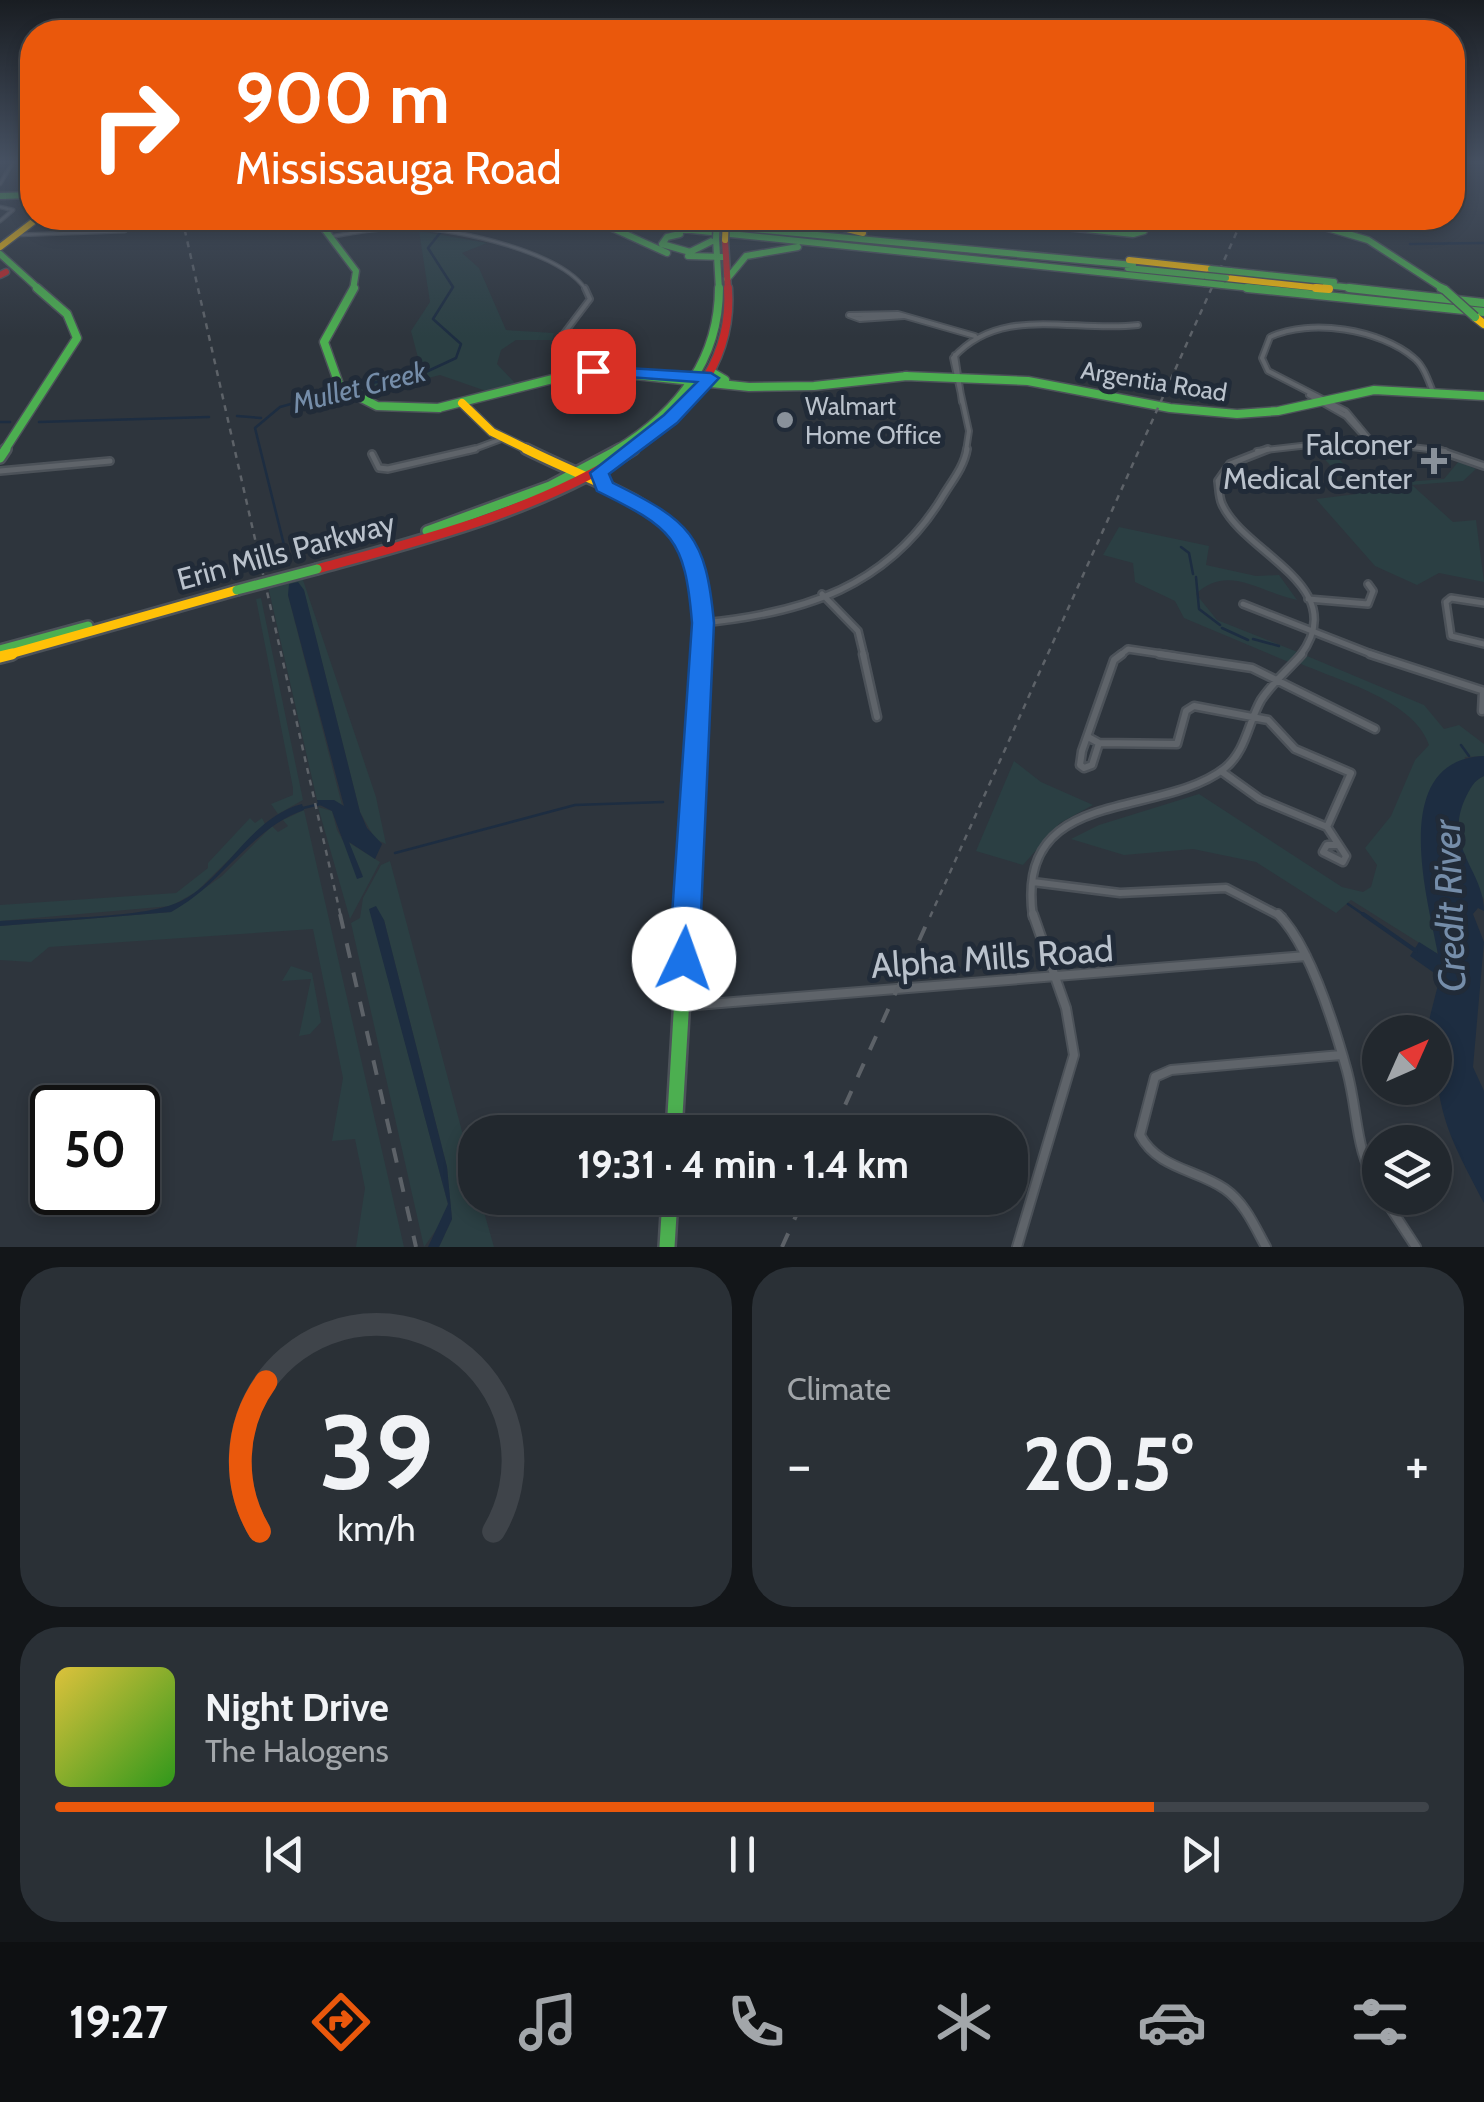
<!DOCTYPE html>
<html lang="en">
<head>
<meta charset="utf-8">
<style>
  :root { --surface:#22282e; --page:#2a3036; --text:#f1f3f6; --muted:#a2a6aa; --line:#3f444a; --accent:#ea580c }
  body { margin:0; font-family:Cabin,sans-serif; background:var(--page); color:var(--text); height:100vh; display:flex; flex-direction:column; font-size:38px; white-space:nowrap }
  * { box-sizing:border-box; margin:0 }
  p { font-size:32px; color:var(--muted) }
  .icon { flex:none; width:55px; height:55px; fill:none; stroke:currentColor; stroke-width:2; stroke-linecap:round; stroke-linejoin:round }
  .map { position:relative; height:1247px; overflow:hidden }
  .sheet { display:flex; flex-direction:column; gap:20px; padding:20px; background:#131619; flex:1 }
  .sheet>* { flex:none }
  .guide { position:absolute; left:20px; top:20px; width:1445px; height:210px; border-radius:40px; box-shadow:0 5px 15px #0003,0 0 0 2px var(--line); background:#ea580c; color:#fff; overflow:hidden }
  .needle { width:65px; rotate:45deg }
  .controls { position:absolute; left:1362px; top:1015px; display:grid; gap:20px }
  .controls a { display:grid; place-items:center; width:90px; height:90px; border-radius:50%; background:var(--surface); box-shadow:0 5px 15px #0003,0 0 0 2px var(--line); font-size:50px }
  .speed { position:absolute; left:30px; top:1085px; display:flex; gap:20px; font-size:50px; font-weight:700; text-align:center }
  .speed>* { display:grid; place-content:center; width:130px; height:130px; border-radius:50%; background:var(--surface); box-shadow:0 5px 15px #0003,0 0 0 2px var(--line); line-height:1 }
  .speed .limit { border:5px solid #111; border-radius:15px; background:#fff; color:#111 }
  .pin { position:absolute; display:grid; place-items:center; width:85px; height:85px; color:#fff; margin:-42px; border-radius:20px; box-shadow:0 5px 15px #0006 }
  .me { position:absolute; width:110px; margin:-55px; rotate:3deg; stroke-linejoin:round; filter:drop-shadow(0 0 8px #0008) }
  .turn { display:flex; align-items:center; gap:35px; height:210px; padding:0 50px; font-size:45px }
  .turn .icon { width:130px; height:130px; stroke-width:2.5 }
  .turn b { display:block; font-size:70px; line-height:85px }
  .big { font-size:75px; font-weight:800; line-height:1.1 }
  .sheet .widget { flex:1; display:flex; flex-direction:column; justify-content:center; gap:15px; min-width:0; padding:0 35px; border-radius:40px; background:var(--page) }
  .sheet .dial { align-items:center; gap:0 }
  .dial svg { height:260px; overflow:visible; fill:none; stroke:var(--line); stroke-width:7; stroke-linecap:round; text-anchor:middle }
  .dial text { fill:var(--text); stroke:none }
  .song { display:flex; align-items:center; gap:30px }
  .cover { width:120px; height:120px; border-radius:15px; background:linear-gradient(135deg,hsl(50 70% 55%),hsl(110 70% 35%)) }
  .played { height:10px; border-radius:5px; background:linear-gradient(90deg,var(--accent) 80%,var(--line) 80%) }
  .keys { display:flex; justify-content:space-around; direction:ltr }
  .heat { display:flex; justify-content:space-between; align-items:center; font-size:55px; direction:ltr }
  .sheet .tiles { flex:1; display:grid; gap:20px; grid-template-columns:1fr 1fr }
  .widget:last-child { grid-column:span 2 }
  .trip { position:absolute; left:458px; top:1115px; width:570px; height:100px; border-radius:40px; background:var(--surface); box-shadow:0 5px 15px #0003,0 0 0 2px var(--line); font-weight:800; line-height:100px; text-align:center }
  .dock { display:flex; height:160px; justify-content:space-around; align-items:center; background:#0e1012; color:var(--muted) }
  .dock .icon { width:70px; height:70px }
  .dock .current { color:var(--accent) }
  .dock b { font-size:45px; color:var(--text) }
  .map>svg:first-child { display:block }
  .green { fill:#2b3f43 }
  .water { fill:#1d2d41 }
  .lines { fill:none; stroke-linecap:round; stroke-linejoin:round }
  .stream-far1 { stroke:#1d2d41; stroke-width:2.5 }
  .stream { stroke:#1d2d41; stroke-width:4 }
  .street-far4-casing { stroke:#4c5259; stroke-width:5 }
  .street-far3-casing { stroke:#4c5259; stroke-width:8 }
  .street-far2-casing { stroke:#4c5259; stroke-width:10 }
  .street-far1-casing { stroke:#4c5259; stroke-width:11 }
  .street-casing { stroke:#4c5259; stroke-width:12 }
  .fast-far4-casing { stroke:#4c5259; stroke-width:9 }
  .fast-far3-casing { stroke:#4c5259; stroke-width:11 }
  .fast-far2-casing { stroke:#4c5259; stroke-width:14 }
  .fast-far1-casing { stroke:#4c5259; stroke-width:16 }
  .fast-casing { stroke:#4c5259; stroke-width:20 }
  .slow-far3-casing { stroke:#4c5259; stroke-width:9 }
  .slow-far2-casing { stroke:#4c5259; stroke-width:11 }
  .slow-far1-casing { stroke:#4c5259; stroke-width:14 }
  .slow-casing { stroke:#4c5259; stroke-width:16 }
  .jam-far2-casing { stroke:#4c5259; stroke-width:9 }
  .jam-far1-casing { stroke:#4c5259; stroke-width:11 }
  .jam-casing { stroke:#4c5259; stroke-width:14 }
  .street-far4 { stroke:#5f646a; stroke-width:2.5 }
  .street-far3 { stroke:#5f646a; stroke-width:4 }
  .street-far2 { stroke:#5f646a; stroke-width:5 }
  .street-far1 { stroke:#5f646a; stroke-width:6 }
  .street { stroke:#5f646a; stroke-width:8 }
  .fast-far4 { stroke:#4caf50; stroke-width:6 }
  .fast-far3 { stroke:#4caf50; stroke-width:8 }
  .fast-far2 { stroke:#4caf50; stroke-width:9 }
  .fast-far1 { stroke:#4caf50; stroke-width:11 }
  .fast { stroke:#4caf50; stroke-width:15 }
  .slow-far3 { stroke:#ffc107; stroke-width:6 }
  .slow-far2 { stroke:#ffc107; stroke-width:8 }
  .slow-far1 { stroke:#ffc107; stroke-width:9 }
  .slow { stroke:#ffc107; stroke-width:11 }
  .jam-far2 { stroke:#c62828; stroke-width:6 }
  .jam-far1 { stroke:#c62828; stroke-width:8 }
  .jam { stroke:#c62828; stroke-width:9 }
  .rail-far1 { stroke:#5d6268; stroke-width:2.5; stroke-dasharray:6 6; stroke-linecap:butt }
  .rail { stroke:#5d6268; stroke-width:4; stroke-dasharray:15 15; stroke-linecap:butt }
  .fast-bridge-far2-casing { stroke:#4c5259; stroke-width:9; stroke-linecap:butt }
  .fast-bridge-far1-casing { stroke:#4c5259; stroke-width:11; stroke-linecap:butt }
  .fast-bridge-casing { stroke:#4c5259; stroke-width:14; stroke-linecap:butt }
  .slow-bridge-casing { stroke:#4c5259; stroke-width:9; stroke-linecap:butt }
  .fast-bridge-far2 { stroke:#4caf50; stroke-width:6 }
  .fast-bridge-far1 { stroke:#4caf50; stroke-width:8 }
  .fast-bridge { stroke:#4caf50; stroke-width:9 }
  .slow-bridge { stroke:#ffc107; stroke-width:6 }
  .route { fill:#1a73e8; stroke:#114b97; stroke-width:2.5 }
  .poi-dot { fill:#89919a; stroke:#212b38; stroke-width:4 }
  .labels { text-anchor:middle; dominant-baseline:central; stroke-width:10; stroke-linejoin:round; paint-order:stroke }
  .far-street-label { font-size:25px; fill:#bac2cc; stroke:#212b38 }
  .far-poi-label { font-size:25px; fill:#bac2cc; stroke:#212b38; text-anchor:start }
  .far-water-label { font-size:28px; font-style:italic; fill:#758da9; stroke:#212b38 }
  .poi-label { font-size:30px; fill:#bac2cc; stroke:#212b38; text-anchor:end }
  .street-label { font-size:30px; fill:#bac2cc; stroke:#212b38 }
  .near-street-label { font-size:35px; fill:#bac2cc; stroke:#212b38 }
  .near-water-label { font-size:38px; font-style:italic; fill:#758da9; stroke:#212b38 }
</style>
</head>
<body>
<div class="map">
<svg width="1484" height="1247" viewBox="0 0 1484 1247">
  <rect width="100%" height="100%" fill="#2e353d"/>
  <path class="green" d="M419,231L487,243L462,253L479,268L506,330L554,333L552,340H516L501,350L497,364L515,383L489,392L440,375L362,395L350,385L421,369L411,331L430,302Z
    M1329,449L1365,485L1444,479L1459,461L1476,469L1463,481L1412,485L1453,522L1476,520L1484,582L1439,573L1417,585L1375,566L1316,499L1357,494L1316,450Z
    M1119,527L1209,546L1206,565L1256,576L1279,575L1297,600C1261,593 1228,563 1196,594L1217,620L1300,653L1291,663L1184,618L1175,601L1135,582L1133,563L1103,555Z
    M302,577L376,797L386,844L375,839L360,812L304,591L297,583L288,595L343,809L317,800L268,586Z
    M261,598L303,800L278,814L271,804L293,795V788L256,599Z
    M1307,656L1424,705L1444,729L1459,725L1484,744V756L1465,757L1437,954L1351,900L1336,913L1256,862L1193,849L1124,855L1071,839L1099,825L1199,794L1342,887L1363,892L1371,887L1377,865L1365,848L1391,816L1415,760L1429,745C1414,700 1339,681 1299,663Z
    M1014,761L1041,782L1093,805L1060,823L1023,865L976,851Z
    M1484,776V899C1462,872 1441,796 1484,776Z
    M318,807L332,811L337,830L363,876L348,842L380,862L350,919Z
    M304,810L404,1247H356L365,1188L355,1139L332,1141L343,1078L313,929L49,947L31,962L0,960V926L171,912L222,876L272,826L278,832L288,826L283,820Z
    M250,818L255,823L262,818L265,824L196,892L171,906L0,921V905L176,893L208,868V863Z
    M390,861L475,1180V1198H480L494,1247H439L452,1219L447,1167L384,920L370,910L448,1204L446,1216L424,1247L351,923L360,918L363,898L381,865Z
    M291,966L312,973L321,1022L310,1034L299,1036L311,979L282,981Z"/>
  <path class="water" d="M298,582L304,590L360,812L367,828L382,844L375,859L349,842L363,877L357,879L332,811L318,804L317,800H334L344,806L288,595L289,584Z
    M1484,756V776C1473,781 1470,789 1465,799C1443,848 1484,870 1484,911L1478,908L1473,914L1484,942L1473,1067L1484,1091V1203C1448,1134 1435,1112 1435,1032H1426L1440,977L1410,956L1419,942L1438,954C1427,897 1388,760 1484,756Z
    M302,804L304,810C251,828 221,886 171,912L0,926V921C43,918 150,919 183,900C228,875 251,817 302,804Z
    M376,906L384,920L447,1167L452,1219L439,1247H428L448,1204L369,909Z"/>
  <g class="lines">
    <path class="stream-far1" d="M1452,188L1464,195
      M448,229L462,218
      M1410,244L1484,243
      M349,388L428,371L456,358L461,344L433,319L453,287L428,248L440,233
      M237,416L261,418
      M0,422H10
      M39,422L209,417
      M1181,547L1189,553L1193,574
      M289,565L255,428L280,407L342,390
      M1196,577L1199,609L1220,625
      M1222,628L1248,640
      M1253,639L1279,646
      M1461,745L1469,756
      M303,808L320,804
      M395,853L575,805L663,802
      M1348,904L1367,917"/>
    <path class="stream" d="M1363,914L1416,951"/>
    <g class="street-far4-casing">
      <path id="street-far4" d="M0,184L13,162
        M0,207L13,210L0,221
        M16,235L125,231
        M329,237C357,232 385,227 414,228C457,229 562,252 586,290"/>
    </g>
    <g class="street-far3-casing">
      <path id="street-far3" d="M904,316L860,319L849,315L898,314L975,336
        M955,355L962,402
        M570,375L559,340L590,299L585,288
        M1309,395L1346,416L1367,439
        M1370,440L1346,411L1268,371L1262,358L1270,337C1310,318 1380,329 1414,358C1424,366 1428,380 1433,392
        M469,451L504,438
        M966,451L969,431L953,358C1001,304 1074,333 1138,325
        M1257,451L1353,440L1445,451"/>
    </g>
    <g class="street-far2-casing">
      <path id="street-far2" d="M1268,449L1230,464L1218,481C1219,488 1219,498 1222,504C1244,554 1353,586 1300,656
        M1435,449L1484,466
        M372,454L379,468L388,469L475,449
        M0,471L110,461
        M822,594L858,631L864,656
        M1308,599L1368,604L1373,591L1368,584
        M1484,603L1451,598L1446,602L1451,636L1484,644
        M1243,604L1376,656
        M703,623C804,613 888,587 943,496C952,481 964,467 967,449
        M1119,656L1128,649L1175,656"/>
    </g>
    <g class="street-far1-casing">
      <path id="street-far1" d="M863,654L877,717
        M1159,654L1252,668L1375,729
        M1370,654L1484,691
        M1482,711L1483,691
        M1088,737L1099,743L1092,765L1084,768L1080,765L1082,751L1114,660L1122,654
        M1099,743L1177,744L1186,711L1194,706L1268,720L1295,749L1351,773L1327,827L1260,799L1221,771
        M1327,827L1346,856L1343,862L1323,852L1327,845H1337
        M1033,882L1120,893L1226,888L1282,917
        M1033,917C1014,784 1159,820 1225,768C1246,751 1248,723 1261,700C1272,683 1289,669 1302,654"/>
    </g>
    <g class="street-casing">
      <path id="street" d="M1278,914C1310,945 1335,1028 1347,1071C1359,1116 1354,1150 1380,1191
        M684,1006L1306,956
        M1384,1198L1416,1247
        M1017,1247L1074,1055L1066,1008L1033,914
        M1266,1247C1255,1227 1245,1203 1225,1189C1196,1169 1158,1169 1140,1135L1155,1077L1171,1070L1341,1055"/>
    </g>
    <g class="fast-far4-casing">
      <path id="fast-far4" d="M0,196L32,195
        M316,218L356,271L353,290
        M576,218L1204,283
        M638,218L1133,265
        M982,218L1133,234L1144,231L1148,218
        M1294,218L1368,240L1445,290
        M748,223L776,218
        M610,227L667,253
        M1346,231L1352,218
        M680,234L667,237L662,244L690,252L716,239
        M716,239L719,290
        M0,254L40,290
        M688,256L725,257
        M1128,268L1207,276
        M1230,271L1334,282
        M727,279L746,256L798,247
        M1222,285L1271,290
        M1326,285L1371,290"/>
    </g>
    <g class="fast-far3-casing">
      <path id="fast-far3" d="M354,288L324,342L340,387L377,406L439,408
        M1247,288L1484,312
        M1349,288L1484,303
        M1441,288L1445,290
        M713,373L725,380
        M905,376L1028,381L1170,408L1237,414L1278,411L1374,390L1484,396
        M438,408L588,370L749,387L814,386L907,376
        M4,451L77,338L67,314L37,288
        M615,451C676,414 719,361 719,288"/>
    </g>
    <g class="fast-far2-casing">
      <path id="fast-far2" d="M0,458L6,449
        M427,531L550,486L620,449
        M0,650L88,626"/>
    </g>
    <g class="fast-far1-casing">
      <path id="fast-far1" d="M687,917L696,754"/>
    </g>
    <g class="fast-casing">
      <path id="fast" d="M674,1132L687,914
        M667,1247L670,1198"/>
    </g>
    <g class="slow-far3-casing">
      <path id="slow-far3" d="M803,218L863,233
        M0,247L38,218
        M1129,260L1211,269
        M1226,278L1329,289"/>
    </g>
    <g class="slow-far2-casing">
      <path id="slow-far2" d="M1316,288L1329,289
        M1475,317L1484,324
        M462,403L492,432L531,451"/>
    </g>
    <g class="slow-far1-casing">
      <path id="slow-far1" d="M526,449C641,506 709,506 704,656
        M3,656L237,590"/>
    </g>
    <g class="slow-casing">
      <path id="slow" d="M0,657L12,654
        M696,754L704,654"/>
    </g>
    <g class="jam-far2-casing">
      <path id="jam-far2" d="M725,240L728,290
        M0,275L6,272"/>
    </g>
    <g class="jam-far1-casing">
      <path id="jam-far1" d="M630,451C690,413 733,361 728,288"/>
    </g>
    <g class="jam-casing">
      <path id="jam" d="M317,569C426,539 538,511 634,449"/>
    </g>
    <use href="#street-far4" class="street-far4"/>
    <use href="#street-far3" class="street-far3"/>
    <use href="#street-far2" class="street-far2"/>
    <use href="#street-far1" class="street-far1"/>
    <use href="#street" class="street"/>
    <use href="#fast-far4" class="fast-far4"/>
    <use href="#fast-far3" class="fast-far3"/>
    <use href="#fast-far2" class="fast-far2"/>
    <use href="#fast-far1" class="fast-far1"/>
    <use href="#fast" class="fast"/>
    <use href="#slow-far3" class="slow-far3"/>
    <use href="#slow-far2" class="slow-far2"/>
    <use href="#slow-far1" class="slow-far1"/>
    <use href="#slow" class="slow"/>
    <use href="#jam-far2" class="jam-far2"/>
    <use href="#jam-far1" class="jam-far1"/>
    <use href="#jam" class="jam"/>
    <path class="rail-far1" d="M182,218L341,917
      M930,917L1243,218"/>
    <path class="rail" d="M340,914L416,1247
      M833,1132L931,914
      M782,1247L804,1198"/>
    <g class="fast-bridge-far2-casing">
      <path id="fast-bridge-far2" d="M716,239L717,218
        M1211,269L1230,271
        M1207,276L1226,278
        M1204,283L1222,285"/>
    </g>
    <g class="fast-bridge-far1-casing">
      <path id="fast-bridge-far1" d="M1445,290L1475,317"/>
    </g>
    <g class="fast-bridge-casing">
      <path id="fast-bridge" d="M237,590L317,569"/>
    </g>
    <g class="slow-bridge-casing">
      <path id="slow-bridge" d="M725,240L726,218"/>
    </g>
    <use href="#fast-bridge-far2" class="fast-bridge-far2"/>
    <use href="#fast-bridge-far1" class="fast-bridge-far1"/>
    <use href="#fast-bridge" class="fast-bridge"/>
    <use href="#slow-bridge" class="slow-bridge"/>
  </g>
  <linearGradient id="sky" x2="0" y2="1"><stop stop-color="#191d22"/><stop offset="0.48" stop-color="#465162"/><stop offset="1" stop-color="#465162" stop-opacity="0"/></linearGradient>
  <rect width="1484" height="337" fill="url(#sky)"/>
  <path class="route" d="M593,366L711,373L719,378L677,423L609,474L613,483C690,521 706,535 714,623L699,959L695,968L684,972L673,968L669,959L692,623C685,537 672,528 597,491L590,473L664,415L697,382L587,374V367Z"/>
  <g class="poi-dot">
    <circle cx="785" cy="420" r="10"/>
    <path d="M1429 446h10v10h10v10h-10v10h-10v-10h-10v-10h10z"/>
  </g>
  <g class="labels">
    <g class="far-street-label">
      <text transform="translate(1154 381) rotate(9)">Argentia Road</text>
    </g>
    <g class="far-poi-label">
      <text x="805" y="406">Walmart<tspan x="805" dy="29">Home Office</tspan></text>
    </g>
    <g class="far-water-label">
      <text transform="translate(359 387) rotate(-14)">Mullet Creek</text>
    </g>
    <g class="poi-label">
      <text x="1412" y="444">Falconer<tspan x="1412" dy="34">Medical Center</tspan></text>
    </g>
    <g class="street-label">
      <text transform="translate(286 551) rotate(-15)">Erin Mills Parkway</text>
    </g>
    <g class="near-street-label">
      <text transform="translate(992 957) rotate(-4)">Alpha Mills Road</text>
    </g>
    <g class="near-water-label">
      <text transform="translate(1449 906) rotate(-92)">Credit River</text>
    </g>
  </g>
</svg>
<div class="controls">
<a><svg class="needle" viewBox="-14 -14 28 28"><path d="M0-13l5 13h-10z" fill="#e53935"/><path d="M0 13l5-13h-10z" fill="#a2a6aa"/></svg></a>
<a><svg class="icon" aria-label="layers" viewBox="0 0 24 24"><path d="M12 4l9 5-9 5-9-5zM3 14l9 5 9-5"/></svg></a>
</div>
<div class="speed"><div class="limit">50</div></div>
<div class="pin" style="left:593px;top:371px;background:#d93025"><svg class="icon" aria-label="arrive" viewBox="0 0 24 24"><path d="M6 21V4h12l-3 4 3 4H6"/></svg></div>
<svg class="me" style="left:684px;top:959px" viewBox="-20 -20 40 40"><circle r="19" fill="#fff"/><path d="M0-13L10 11 0 6-10 11z" fill="#1a73e8"/></svg>
<div class="trip">19:31 · 4 min · 1.4 km</div>
<div class="guide">
<div class="turn"><svg class="icon" aria-label="right" viewBox="0 0 24 24"><path d="M7 20v-9h11M14 6l5 5-5 5"/></svg><div><b>900 m</b>Mississauga Road</div></div>
</div>
</div>
<section class="sheet">
<div class="tiles">
<div class="widget dial"><svg viewBox="0 0 100 80">
<path d="M14 69A42 42 0 1 1 86 69"/>
<path d="M14 69A42 42 0 0 1 16 23" stroke="#ea580c"/>
<text x="50" y="56" font-size="32" font-weight="700">39</text>
<text x="50" y="72" font-size="11">km/h</text>
</svg></div>
<div class="widget"><p>Climate</p>
<div class="heat"><a>−</a><b class="big">20.5°</b><a>+</a></div>
</div>
<div class="widget">
<div class="song"><i class="cover"></i><div><b>Night Drive</b><p>The Halogens</p></div></div>
<div class="played"></div>
<div class="keys"><svg class="icon" aria-label="previous" viewBox="0 0 24 24"><path d="M18 5L8 12l10 7zM5 5v14"/></svg><svg class="icon" aria-label="pause" viewBox="0 0 24 24"><path d="M8 5v14M16 5v14"/></svg><svg class="icon" aria-label="next" viewBox="0 0 24 24"><path d="M6 5l10 7-10 7zM19 5v14"/></svg></div>
</div>
</div>
</section>
<nav class="dock">
<b>19:27</b>
<svg class="icon current" aria-label="directions" viewBox="0 0 24 24"><path d="M12 3l9 9-9 9-9-9zM9 14v-3h6M13 9l2 2-2 2"/></svg>
<svg class="icon" aria-label="music" viewBox="0 0 24 24"><path d="M9 18V5l10-2v13"/><circle cx="6" cy="18" r="3"/><circle cx="16" cy="16" r="3"/></svg>
<svg class="icon" aria-label="phone" viewBox="0 0 24 24"><path d="M5 4h4l2 5-3 2q2 4 5 5l2-3 5 2v4C11 20 4 13 5 4z"/></svg>
<svg class="icon" aria-label="climate" viewBox="0 0 24 24"><path d="M12 3v18M4 7l16 10M4 17L20 7"/></svg>
<svg class="icon" aria-label="car" viewBox="0 0 24 24"><path d="M5 17H2v-5l4-1 3-4h7l3 4 3 1v5h-3M9 17h6M6 11h13"/><circle cx="7" cy="17" r="2"/><circle cx="17" cy="17" r="2"/></svg>
<svg class="icon" aria-label="filters" viewBox="0 0 24 24"><path d="M4 7h16M4 17h16"/><circle cx="9" cy="7" r="2"/><circle cx="15" cy="17" r="2"/></svg>
</nav>
</body>
</html>
